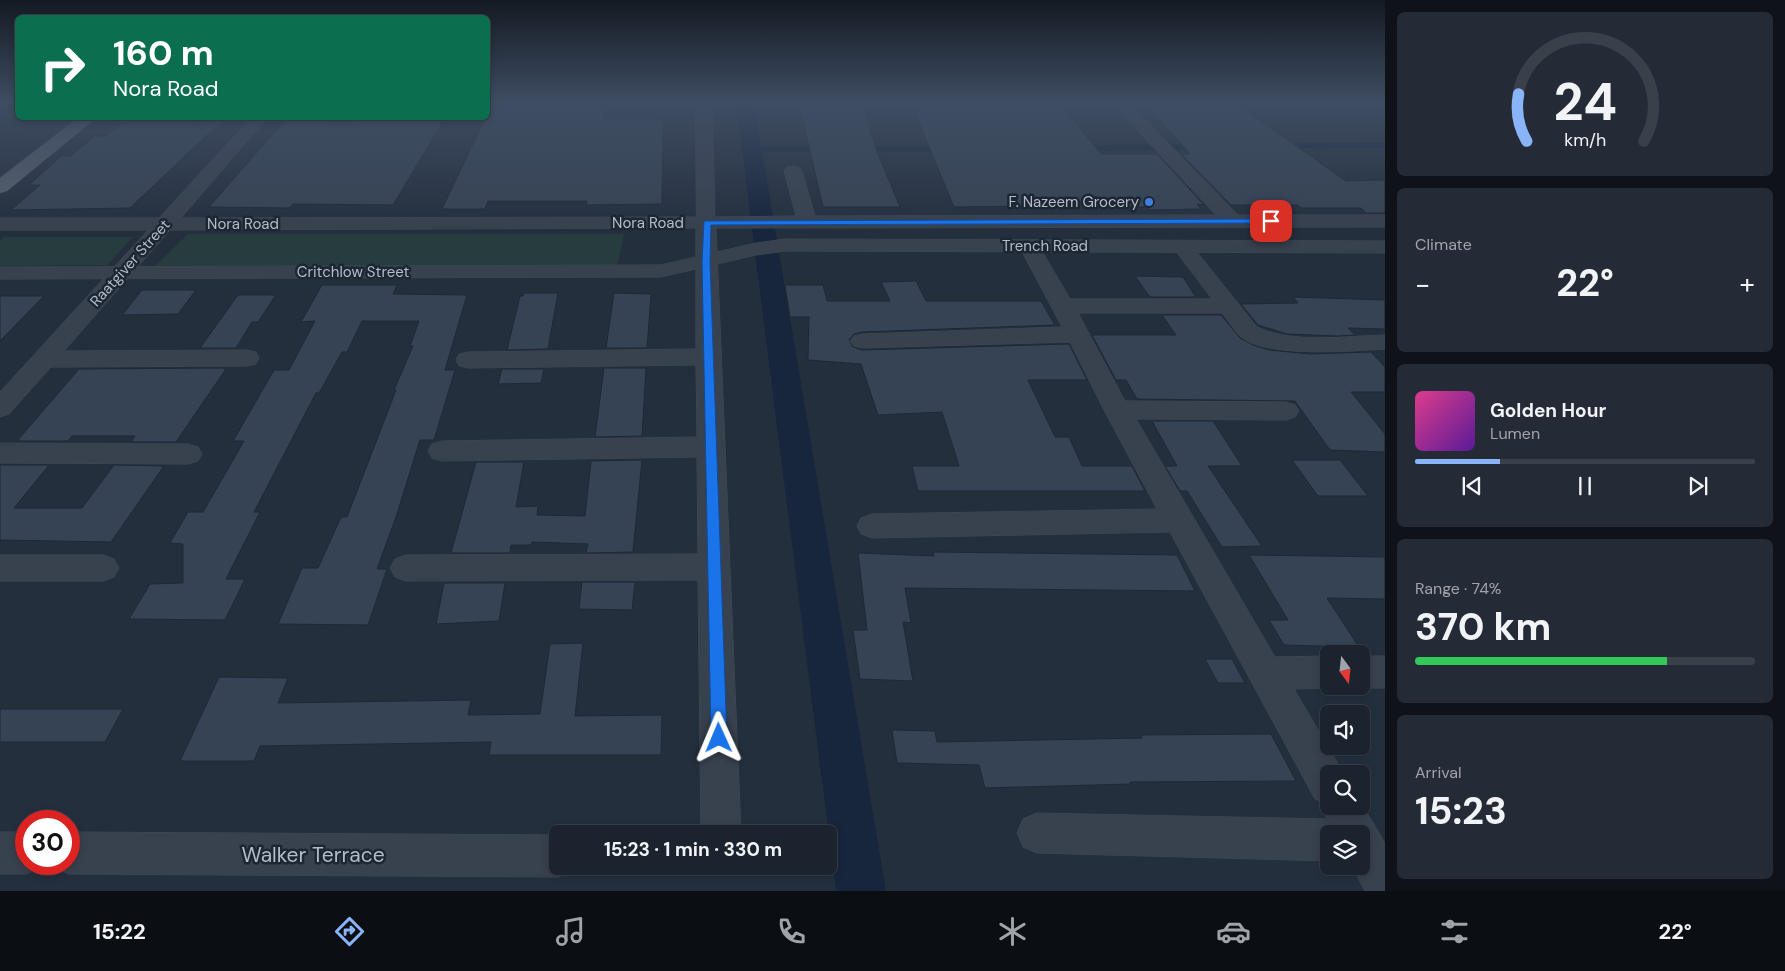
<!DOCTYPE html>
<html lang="en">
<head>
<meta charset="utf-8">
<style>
  :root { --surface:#1b232e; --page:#242b36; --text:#f1f3f6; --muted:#a0a4aa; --line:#39404a; --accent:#8ab4f8 }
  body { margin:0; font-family:"DM Sans",sans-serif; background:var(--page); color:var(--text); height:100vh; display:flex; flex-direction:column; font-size:19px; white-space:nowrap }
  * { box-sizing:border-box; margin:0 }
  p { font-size:16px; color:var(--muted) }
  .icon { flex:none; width:28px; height:28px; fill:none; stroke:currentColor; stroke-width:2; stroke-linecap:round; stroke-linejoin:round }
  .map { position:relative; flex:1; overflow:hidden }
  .details { display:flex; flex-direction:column; gap:12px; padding:12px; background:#0f1319; width:400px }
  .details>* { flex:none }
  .guide { position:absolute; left:15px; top:15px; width:475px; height:105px; border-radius:8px; box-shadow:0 2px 8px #0003,0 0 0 1px var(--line); background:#0b6e4f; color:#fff; overflow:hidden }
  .needle { width:32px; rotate:165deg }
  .controls { position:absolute; left:1320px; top:645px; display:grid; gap:10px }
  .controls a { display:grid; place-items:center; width:50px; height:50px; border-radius:8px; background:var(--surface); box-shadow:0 2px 8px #0003,0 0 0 1px var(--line); font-size:25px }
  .speed { position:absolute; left:15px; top:810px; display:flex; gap:10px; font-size:25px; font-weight:700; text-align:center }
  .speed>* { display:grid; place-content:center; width:65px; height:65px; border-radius:50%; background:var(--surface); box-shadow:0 2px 8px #0003,0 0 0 1px var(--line); line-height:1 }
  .speed .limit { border:8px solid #d22; background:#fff; color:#111 }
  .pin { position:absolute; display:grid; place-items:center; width:42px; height:42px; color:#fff; margin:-21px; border-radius:10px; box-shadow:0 2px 8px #0006 }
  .me { position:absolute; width:55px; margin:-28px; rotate:359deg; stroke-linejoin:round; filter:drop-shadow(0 0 4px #0008) }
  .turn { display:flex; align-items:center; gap:18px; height:105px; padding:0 15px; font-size:22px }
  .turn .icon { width:65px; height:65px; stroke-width:2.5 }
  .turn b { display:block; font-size:35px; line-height:42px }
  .big { font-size:38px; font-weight:700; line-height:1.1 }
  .details .tile { flex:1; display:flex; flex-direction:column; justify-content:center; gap:8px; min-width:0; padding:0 18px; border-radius:8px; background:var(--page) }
  .details .dial { align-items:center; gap:0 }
  .dial svg { height:130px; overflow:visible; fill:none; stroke:var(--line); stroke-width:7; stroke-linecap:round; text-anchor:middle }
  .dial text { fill:var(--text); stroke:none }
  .song { display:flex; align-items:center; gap:15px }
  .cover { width:60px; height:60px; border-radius:8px; background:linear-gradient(135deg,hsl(330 70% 55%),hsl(270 70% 35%)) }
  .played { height:5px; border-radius:2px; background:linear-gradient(90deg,var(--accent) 25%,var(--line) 25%) }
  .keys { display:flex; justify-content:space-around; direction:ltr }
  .heat { display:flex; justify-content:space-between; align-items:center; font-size:28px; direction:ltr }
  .charge { height:8px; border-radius:4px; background:linear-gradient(90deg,#34c759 74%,var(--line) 0) }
  .trip { position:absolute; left:549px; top:825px; width:288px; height:50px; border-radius:8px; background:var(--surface); box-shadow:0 2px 8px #0003,0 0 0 1px var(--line); font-weight:700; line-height:50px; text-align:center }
  .dock { display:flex; height:80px; justify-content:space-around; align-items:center; background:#0b0e12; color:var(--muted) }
  .dock .icon { width:35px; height:35px }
  .dock .selected { color:var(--accent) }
  .dock b { font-size:22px; color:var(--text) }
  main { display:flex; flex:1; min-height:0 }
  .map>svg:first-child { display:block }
  .green { fill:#263c3f }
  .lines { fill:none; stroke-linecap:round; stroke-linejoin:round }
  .stream { stroke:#17263c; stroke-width:5.5 }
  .canal { fill:#17263c; fill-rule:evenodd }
  .building { fill:#364354; stroke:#1f2835 }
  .minor-casing { stroke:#414a57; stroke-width:1 }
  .tertiary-casing { stroke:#414a57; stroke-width:1 }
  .primary-casing { stroke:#414a57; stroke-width:1 }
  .minor { fill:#38414e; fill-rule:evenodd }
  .tertiary { fill:#38414e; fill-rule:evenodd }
  .primary { fill:#56606e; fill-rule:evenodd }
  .route { fill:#1a73e8; stroke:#114b97 }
  .shop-dot { fill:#3f7fe0; stroke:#1d2633; stroke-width:2 }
  .labels { text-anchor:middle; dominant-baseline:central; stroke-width:5; stroke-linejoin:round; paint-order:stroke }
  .far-poi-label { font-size:15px; fill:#b4bcc9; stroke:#1d2633; text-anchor:end }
  .far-street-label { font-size:15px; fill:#b4bcc9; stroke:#1d2633 }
  .near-street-label { font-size:21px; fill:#b4bcc9; stroke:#1d2633 }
</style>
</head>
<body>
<main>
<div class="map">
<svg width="1385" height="891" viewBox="0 0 1385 891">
  <rect width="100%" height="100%" fill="#242f3e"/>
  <path class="green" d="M188,234H624L617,267L155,266Z
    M4,237H133L107,265L0,266V241Z"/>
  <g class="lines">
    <path class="stream" d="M1285,146L1385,145
      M1085,148L1195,147
      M751,149H820
      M865,149H940"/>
    <path class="canal" d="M736,103H754L886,891H836Z"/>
  </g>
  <path class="building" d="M495,103H606L603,119H663L662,204L586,205L587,201H488L485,209H442L485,119H488Z
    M805,103H862L876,149L900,207H823L799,104Z
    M911,103H1059L1101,154H1157L1204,205L1197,204L1201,209L1150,210L1147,207L1100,206L1097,202H1037L1040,206L954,207Z
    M1145,103H1235L1346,181L1385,180V213H1366L1361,208H1301L1298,205H1231L1181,154H1190Z
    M286,119H327L326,121L444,120L393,205L293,204L289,208L209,207Z
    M222,121L130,208L11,210L40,185H29L61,156H70L95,136H106L122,123Z
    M1135,276L1183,277L1196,297H1150Z
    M916,281L926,301H1041L1055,325L862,332L854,334L849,340L853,347L862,350L1069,344L1087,380H1028L1055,437H1069L1082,466H1132L1145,491H918L912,466H959L942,412L878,415L861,364L808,360L809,317H790L785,285H823L827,301H890L881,282Z
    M322,285H397L393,294L467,295L445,370H455L434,440H420L396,517L377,569H387L368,625L278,624L302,568H318L341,517H347L396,390H394L413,346H410L419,321H362L347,352H342L319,393H316L254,512H260L226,579H245L225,620L129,619L150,584L183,583V544L170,543L188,512H203L244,441H233L274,370H289L315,321L301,322Z
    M142,290H196L178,314L122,315Z
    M524,293H558L548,349L507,350L520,296H523Z
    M614,293L651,294L647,348H606Z
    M238,295H276L258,322H252L236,348H200Z
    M0,296H44L0,341Z
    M1293,297L1385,300V329L1348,328L1355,335L1337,336L1287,334L1258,325L1241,304L1298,303Z
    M1162,315H1221L1240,338L1253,345L1269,350L1310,354L1371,352L1385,367V392H1351L1385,434V452L1330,450L1295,401L1137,399L1126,380H1116L1092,335H1176Z
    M223,368L226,369L176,442H131L135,436H72L68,441H17L79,369Z
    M604,368H646L642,436L595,437Z
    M502,369H544L541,383L498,384Z
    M1152,421H1213L1242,466H1208L1262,546L1222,547L1187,491H1180L1165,466H1177Z
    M642,460L633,552L586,553L588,544L532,542L531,545H511L510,553H451L476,462H524L516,507L538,506L537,515L585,516L591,461Z
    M1292,460H1340L1368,496H1318Z
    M0,465H49L14,508H82L114,465L164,466L111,542L0,540Z
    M933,552L1177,555L1195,591L905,588L911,623L903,622L913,681L860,679L853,630H867L858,553L934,556Z
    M1249,555L1385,557V599L1327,598L1359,647L1284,645L1269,620H1288Z
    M582,582H635L632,610L579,609Z
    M444,583H505L499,621L436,624Z
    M583,643L575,716L662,715L661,755H489L491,742L260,746L254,761H180L219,677L288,678L278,703L471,700L468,715L540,714L550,644Z
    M1205,659H1232L1245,683H1218Z
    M0,709H123L105,742H0Z
    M892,730L935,731L937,742L1142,738L1141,735L1271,734L1296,781L1130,782L1131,784L985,788L979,765L897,763Z"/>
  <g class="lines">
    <g class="minor-casing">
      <path id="minor" d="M696,103H712L715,217L796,216L784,171L787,167L793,166L799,167L802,171L815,216L1216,215L1112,103H1129L1238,215H1385V227L716,228L741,834H701L698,580L406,581L395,577L390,568L395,559L406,555L698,554L697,457L442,461L432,458L428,451L432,444L442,441L697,437L696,365L468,368L459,366L456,360L459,354L468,352L696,349V228L170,230L64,351L247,350L256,352L259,358L256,364L247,366L51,367L9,414L0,417V392L148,230H0V218H159L251,118H267L181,218L696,217Z
        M1029,240L1036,242L1039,246L1070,299H1212L1172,246L1175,242L1182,240L1189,242L1257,327C1292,344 1347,336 1385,335V349C1352,351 1266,358 1241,337C1234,331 1228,320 1222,313H1078L1125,401L1286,402L1295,405L1299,411L1295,417L1286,420L1136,419L1275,657L1329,656V686H1334L1329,688L1294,689L1344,774H1329V806H1361V803L1385,843V891H1365L1352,866H1361V834H1329V861L1037,853L1023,847L1017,833L1023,819L1037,813L1327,819L1321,806L1323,802L1315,799L1170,532L872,538L861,534L857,526L861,518L872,514L1157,509L1104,410L1070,342L862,348L854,346L850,341L854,336L862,334L1062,327L1019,246L1022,242Z
        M0,443L188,444L198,447L202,454L198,461L188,464L0,463Z
        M0,555H103L114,559L119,568L114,577L103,581H0Z
        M1361,656H1385V688H1361L1356,686H1361Z
        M0,832H26V864H42L41,868L26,874H0Z
        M69,832L558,835V866H575L573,871L558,877L69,874L54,868L53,864H69Z"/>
    </g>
    <g class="tertiary-casing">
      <path id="tertiary" d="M786,239L1385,241V253L786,251L756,255L661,277L0,279V267L661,265L756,243Z"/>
    </g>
    <g class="primary-casing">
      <path id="primary" d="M78,118H96L7,191L0,193V178Z"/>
    </g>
    <use href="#minor" class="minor"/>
    <use href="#tertiary" class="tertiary"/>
    <use href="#primary" class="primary"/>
  </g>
  <linearGradient id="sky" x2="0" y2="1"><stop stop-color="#141a22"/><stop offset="0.45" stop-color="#3f4d63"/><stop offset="1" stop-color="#3f4d63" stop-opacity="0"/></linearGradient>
  <rect width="1385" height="228" fill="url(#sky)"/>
  <path class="route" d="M1271,219L1275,221L1274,223L711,225L710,262L727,738L724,744L719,746L713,744L711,738L702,262L704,221Z"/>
  <circle class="shop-dot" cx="1149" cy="202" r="5"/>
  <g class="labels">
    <g class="far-poi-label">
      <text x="1139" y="202">F. Nazeem Grocery</text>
    </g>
    <g class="far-street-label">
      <text x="648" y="223">Nora Road</text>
      <text x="243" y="224">Nora Road</text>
      <text x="1045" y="246">Trench Road</text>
      <text transform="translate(130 263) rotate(-48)">Raatgiver Street</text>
      <text x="353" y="272">Critchlow Street</text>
    </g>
    <g class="near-street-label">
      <text x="313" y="855">Walker Terrace</text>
    </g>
  </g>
</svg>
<div class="controls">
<a><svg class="needle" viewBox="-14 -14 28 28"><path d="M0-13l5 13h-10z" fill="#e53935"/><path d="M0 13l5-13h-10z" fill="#a0a4aa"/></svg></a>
<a><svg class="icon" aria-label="sound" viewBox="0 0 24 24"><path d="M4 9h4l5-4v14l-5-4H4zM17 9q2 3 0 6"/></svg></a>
<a><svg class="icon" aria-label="search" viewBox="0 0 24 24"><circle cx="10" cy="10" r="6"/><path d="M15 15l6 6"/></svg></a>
<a><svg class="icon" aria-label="layers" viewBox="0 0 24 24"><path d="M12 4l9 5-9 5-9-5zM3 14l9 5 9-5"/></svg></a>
</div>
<div class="speed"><div class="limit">30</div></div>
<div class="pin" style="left:1271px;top:221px;background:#d93025"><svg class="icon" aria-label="arrive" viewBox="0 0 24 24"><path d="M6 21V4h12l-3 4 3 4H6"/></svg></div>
<svg class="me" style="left:719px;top:738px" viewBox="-20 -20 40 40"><path d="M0-17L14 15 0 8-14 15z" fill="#1a73e8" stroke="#fff" stroke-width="4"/></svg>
<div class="trip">15:23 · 1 min · 330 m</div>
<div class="guide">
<div class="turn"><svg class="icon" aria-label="right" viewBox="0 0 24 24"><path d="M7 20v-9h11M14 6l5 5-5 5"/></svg><div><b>160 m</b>Nora Road</div></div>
</div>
</div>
<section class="details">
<div class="tile dial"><svg viewBox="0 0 100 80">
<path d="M14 69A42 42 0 1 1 86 69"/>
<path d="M14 69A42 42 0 0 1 9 40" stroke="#8ab4f8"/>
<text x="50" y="56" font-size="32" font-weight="700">24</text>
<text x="50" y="72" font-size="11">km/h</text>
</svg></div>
<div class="tile"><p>Climate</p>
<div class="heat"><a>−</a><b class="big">22°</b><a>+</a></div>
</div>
<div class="tile">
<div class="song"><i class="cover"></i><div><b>Golden Hour</b><p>Lumen</p></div></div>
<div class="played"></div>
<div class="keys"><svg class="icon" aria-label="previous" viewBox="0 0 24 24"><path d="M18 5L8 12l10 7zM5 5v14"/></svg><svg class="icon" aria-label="pause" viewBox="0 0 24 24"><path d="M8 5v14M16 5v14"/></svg><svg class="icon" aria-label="next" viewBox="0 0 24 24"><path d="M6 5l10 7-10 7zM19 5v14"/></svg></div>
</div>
<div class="tile"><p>Range · 74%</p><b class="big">370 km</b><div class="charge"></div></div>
<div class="tile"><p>Arrival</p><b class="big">15:23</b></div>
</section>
</main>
<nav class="dock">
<b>15:22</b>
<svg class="icon selected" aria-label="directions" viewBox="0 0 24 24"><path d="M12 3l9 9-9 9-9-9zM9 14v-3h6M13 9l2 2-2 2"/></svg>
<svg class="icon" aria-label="music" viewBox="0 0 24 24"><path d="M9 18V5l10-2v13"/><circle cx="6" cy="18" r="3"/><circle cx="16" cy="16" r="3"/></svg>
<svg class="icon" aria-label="phone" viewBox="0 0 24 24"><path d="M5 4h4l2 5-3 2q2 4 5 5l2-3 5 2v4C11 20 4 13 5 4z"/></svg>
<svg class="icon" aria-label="climate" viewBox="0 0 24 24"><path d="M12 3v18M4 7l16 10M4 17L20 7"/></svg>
<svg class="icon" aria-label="car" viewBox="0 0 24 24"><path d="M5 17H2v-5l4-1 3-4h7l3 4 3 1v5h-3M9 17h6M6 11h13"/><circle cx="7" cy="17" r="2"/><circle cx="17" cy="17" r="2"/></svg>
<svg class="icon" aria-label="filters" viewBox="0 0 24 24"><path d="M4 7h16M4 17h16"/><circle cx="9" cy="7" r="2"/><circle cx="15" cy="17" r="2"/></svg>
<b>22°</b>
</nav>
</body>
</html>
